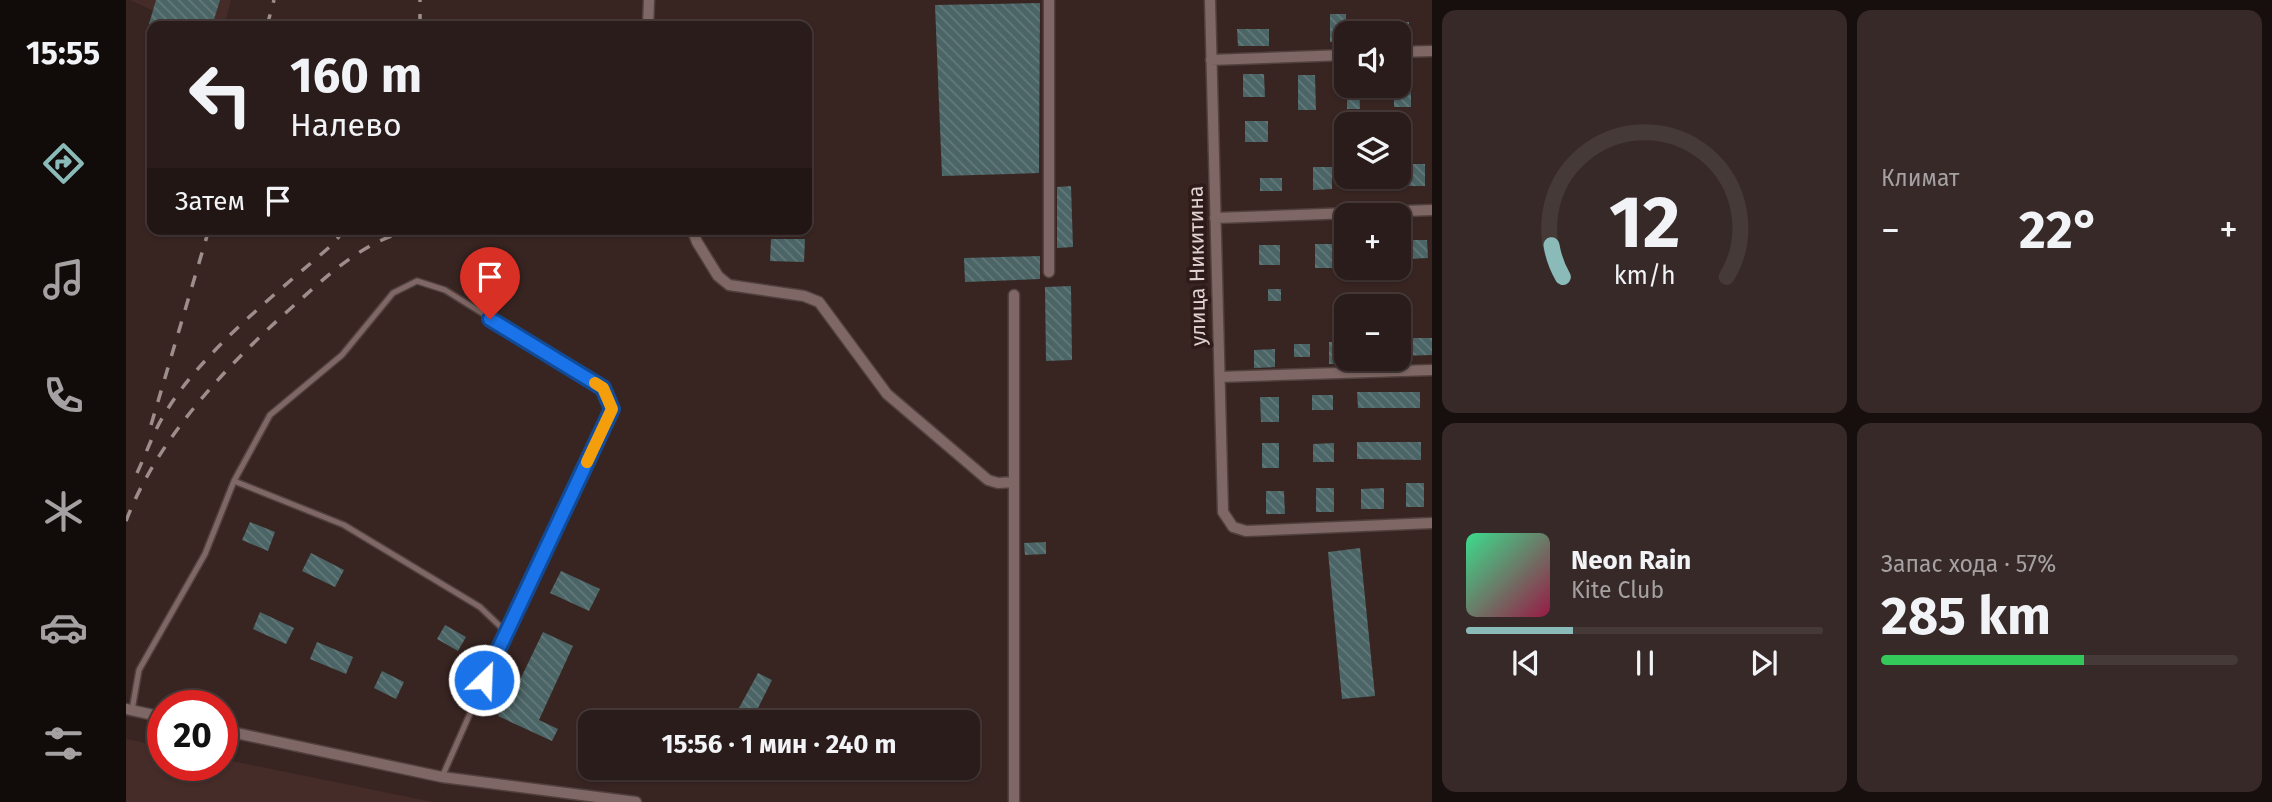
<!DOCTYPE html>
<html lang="ru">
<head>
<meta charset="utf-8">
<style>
  :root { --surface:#2a1c1a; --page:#362927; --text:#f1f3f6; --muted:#a5a1a2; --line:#463a39; --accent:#8bbbb9 }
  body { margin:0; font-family:"Fira Sans",sans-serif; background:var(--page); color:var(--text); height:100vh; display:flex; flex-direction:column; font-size:26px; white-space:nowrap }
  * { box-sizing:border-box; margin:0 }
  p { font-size:23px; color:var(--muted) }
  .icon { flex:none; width:38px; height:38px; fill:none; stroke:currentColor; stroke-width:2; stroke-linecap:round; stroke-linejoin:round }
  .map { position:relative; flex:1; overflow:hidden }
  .details { display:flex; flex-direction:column; gap:10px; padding:10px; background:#170f0e; width:840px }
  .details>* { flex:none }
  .hud { position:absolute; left:21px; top:21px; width:665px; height:214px; border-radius:14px; box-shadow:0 2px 5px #0004,0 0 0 2px var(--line); background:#2a1c1a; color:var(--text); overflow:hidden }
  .fabs { position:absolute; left:1208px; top:21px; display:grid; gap:14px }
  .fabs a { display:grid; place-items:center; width:77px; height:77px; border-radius:14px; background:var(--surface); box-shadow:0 2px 5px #0004,0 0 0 2px var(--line); font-size:35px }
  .speed { position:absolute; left:21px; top:690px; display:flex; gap:14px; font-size:35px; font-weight:700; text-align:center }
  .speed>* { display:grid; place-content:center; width:91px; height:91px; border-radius:50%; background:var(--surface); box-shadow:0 2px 5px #0004,0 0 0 2px var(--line); line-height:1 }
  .speed .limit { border:10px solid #d22; background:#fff; color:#111 }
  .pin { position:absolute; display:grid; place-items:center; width:60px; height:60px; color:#fff; margin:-72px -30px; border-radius:50% 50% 50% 0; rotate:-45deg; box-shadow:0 0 7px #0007 }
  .pin .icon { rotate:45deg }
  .me { position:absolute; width:77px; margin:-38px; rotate:24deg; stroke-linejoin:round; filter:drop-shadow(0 0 5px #0008) }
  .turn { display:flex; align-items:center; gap:24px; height:147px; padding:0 28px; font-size:32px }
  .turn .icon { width:91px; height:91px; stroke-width:2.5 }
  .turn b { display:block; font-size:49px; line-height:60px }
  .then { display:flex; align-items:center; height:66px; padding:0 28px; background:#0003; gap:14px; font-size:26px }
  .big { font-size:52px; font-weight:700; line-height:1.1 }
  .details .tile { flex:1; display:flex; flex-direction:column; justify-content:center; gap:10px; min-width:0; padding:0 24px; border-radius:14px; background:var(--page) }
  .details .dial { align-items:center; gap:0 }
  .dial svg { height:182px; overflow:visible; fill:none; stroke:var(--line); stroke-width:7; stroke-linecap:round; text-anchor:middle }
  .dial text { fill:var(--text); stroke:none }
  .song { display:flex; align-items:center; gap:21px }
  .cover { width:84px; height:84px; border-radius:10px; background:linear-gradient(135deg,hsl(150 70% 55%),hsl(340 70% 35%)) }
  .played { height:7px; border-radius:4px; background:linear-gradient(90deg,var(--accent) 30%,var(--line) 30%) }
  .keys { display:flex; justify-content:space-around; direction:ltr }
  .heat { display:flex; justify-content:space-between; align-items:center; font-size:38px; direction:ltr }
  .charge { height:10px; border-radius:5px; background:linear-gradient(90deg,#34c759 57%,var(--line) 0) }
  .details .tiles { flex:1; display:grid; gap:10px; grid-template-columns:repeat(2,1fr) }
  .trip { position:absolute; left:452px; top:710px; width:402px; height:70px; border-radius:14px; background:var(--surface); box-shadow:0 2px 5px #0004,0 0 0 2px var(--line); font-weight:700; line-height:70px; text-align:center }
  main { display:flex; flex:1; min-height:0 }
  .tabs { display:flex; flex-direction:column; width:126px; justify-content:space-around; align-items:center; background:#110b0a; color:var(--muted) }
  .tabs .icon { width:49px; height:49px }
  .tabs .selected { color:var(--accent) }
  .tabs b { font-size:32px; color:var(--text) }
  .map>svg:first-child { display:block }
  .built { fill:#462c28 }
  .building { fill:url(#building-back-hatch) }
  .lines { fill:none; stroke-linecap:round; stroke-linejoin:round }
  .service-casing { stroke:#51413e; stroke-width:8 }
  .minor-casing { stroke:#51413e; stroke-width:13 }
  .service { stroke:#7e6764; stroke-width:5 }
  .minor { stroke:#7e6764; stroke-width:10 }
  .rail { stroke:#9d8d8b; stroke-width:3.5; stroke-dasharray:12 12; stroke-linecap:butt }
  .route-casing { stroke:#114b97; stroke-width:18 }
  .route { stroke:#1a73e8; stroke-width:12 }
  .slow { stroke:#f59e0b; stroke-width:12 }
  .labels { text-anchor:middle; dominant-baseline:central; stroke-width:7; stroke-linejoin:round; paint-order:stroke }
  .street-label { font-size:21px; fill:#ded1cf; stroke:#2e1b19 }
</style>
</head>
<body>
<main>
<nav class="tabs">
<b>15:55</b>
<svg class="icon selected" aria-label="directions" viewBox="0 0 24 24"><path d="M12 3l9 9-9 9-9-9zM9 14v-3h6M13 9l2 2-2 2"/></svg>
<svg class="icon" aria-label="music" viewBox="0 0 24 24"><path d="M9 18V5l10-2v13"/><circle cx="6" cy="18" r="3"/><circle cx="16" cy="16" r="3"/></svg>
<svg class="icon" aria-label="phone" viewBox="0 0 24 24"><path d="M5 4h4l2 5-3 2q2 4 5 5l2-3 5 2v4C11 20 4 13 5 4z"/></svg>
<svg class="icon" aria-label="climate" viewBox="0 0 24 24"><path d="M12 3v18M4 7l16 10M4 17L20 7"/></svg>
<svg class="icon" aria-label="car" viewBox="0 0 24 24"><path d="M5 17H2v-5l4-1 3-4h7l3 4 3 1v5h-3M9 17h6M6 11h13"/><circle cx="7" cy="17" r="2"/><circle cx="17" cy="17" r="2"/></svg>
<svg class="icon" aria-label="filters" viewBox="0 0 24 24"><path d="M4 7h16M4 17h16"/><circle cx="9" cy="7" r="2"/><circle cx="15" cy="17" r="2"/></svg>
</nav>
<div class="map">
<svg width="1306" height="802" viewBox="0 0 1306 802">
  <defs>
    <pattern id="building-back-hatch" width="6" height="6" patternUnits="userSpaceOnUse" patternTransform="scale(1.75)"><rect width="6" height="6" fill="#4b6465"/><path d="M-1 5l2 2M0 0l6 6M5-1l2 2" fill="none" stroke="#64797a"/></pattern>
  </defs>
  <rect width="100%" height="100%" fill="#382522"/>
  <path class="built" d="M4,0H105L98,26H61Z
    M0,739L37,747V765H96V759L307,802H0Z"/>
  <path class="building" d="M30,0H94L86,26H29L23,24Z
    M914,3L913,173L816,176L809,5Z
    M1204,14H1220V41L1204,42Z
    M1266,22H1283V39H1272V33H1266Z
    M1111,29H1143V46H1112Z
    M1285,70V107H1268V86H1272V71Z
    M1117,74H1138L1139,97H1117Z
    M1172,75H1189L1190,110H1172Z
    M1221,86H1233L1234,109H1221Z
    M1119,121H1142V142H1119Z
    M1279,164H1299V186H1279Z
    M1187,167H1206V189L1187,190Z
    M1237,177H1255V188H1237Z
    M1134,178H1156V191H1134Z
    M945,186L947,247L931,248V187Z
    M645,239H679L678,262L644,261Z
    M1282,240H1301L1302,258L1281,259Z
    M1189,244H1209L1210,268H1189Z
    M1133,245H1154V265H1133Z
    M914,256V279L839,282L838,258Z
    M945,286L946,360L920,361L919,287Z
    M1142,289H1155V301H1142Z
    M1287,338H1306V355L1272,356V340Z
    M1203,342H1220V364H1203Z
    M1168,344H1184V357H1168Z
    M1149,349V367L1128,368V350Z
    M1231,392H1294V408H1232Z
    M1186,395H1207V410H1186Z
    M1134,397H1153V422H1135Z
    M1231,442H1295V460L1231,459Z
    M1136,443H1153V468H1136Z
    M1208,443V462H1187V444Z
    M1280,483H1298V507H1280Z
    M1190,488H1208V512H1190Z
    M1258,488V509H1235V489Z
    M1140,491H1158L1159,514H1140Z
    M124,522L149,532L142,551L116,540Z
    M920,542V554L899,555L898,543Z
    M1234,548L1249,696L1216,699L1202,552Z
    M185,553L218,570L209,587L176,571Z
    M435,571L474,589L463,611L424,593Z
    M134,612L168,628L160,644L127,629Z
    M319,625L340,637L332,651L311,639Z
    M417,632L447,646L413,720L432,729L426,741L372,716L387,684L391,686Z
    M191,642L227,657L220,674L184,659Z
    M256,671L278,682L270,699L248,688Z
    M632,673L646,680L632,708L636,711L629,723H615L607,719Z"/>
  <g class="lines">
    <g class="service-casing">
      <path id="service" d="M108,481L144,415L216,355L267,293L291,281L319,290L477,388L486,409L380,632
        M6,710L13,670L79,554L108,481L218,525L354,607L380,632L316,777"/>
    </g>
    <g class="minor-casing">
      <path id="minor" d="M1084,0L1097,512L1107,527L1120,531L1306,523
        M522,26L523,0
        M1272,52L1306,51
        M1085,60L1220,55
        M1089,218L1306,210
        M566,229L571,242L592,276L603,285L678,296L693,302L761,394L862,480L872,483L888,482
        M923,272V0
        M1094,377L1306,370
        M0,709L37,717
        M96,730L316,777L510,802
        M888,802V295"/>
    </g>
    <use href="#service" class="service"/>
    <use href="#minor" class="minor"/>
    <path class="rail" d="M141,26L148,0
      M294,26V0
      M25,425L83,229
      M11,473C20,454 27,433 38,415C74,353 152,292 207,244L219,229
      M0,521C33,435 105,361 173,301C203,274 235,245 274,233C281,231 288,230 295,229"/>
  </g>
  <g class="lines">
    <g class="route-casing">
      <path id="route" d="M358,680L486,409L477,388L364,319"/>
    </g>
    <use href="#route" class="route"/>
    <path class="slow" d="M461,462L486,409L477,388L469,383"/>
  </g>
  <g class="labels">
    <g class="street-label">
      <text transform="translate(1071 266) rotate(-91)">улица Никитина</text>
    </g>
  </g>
</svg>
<div class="fabs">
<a><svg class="icon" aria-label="sound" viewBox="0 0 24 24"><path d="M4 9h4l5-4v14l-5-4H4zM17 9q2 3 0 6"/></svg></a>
<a><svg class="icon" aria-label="layers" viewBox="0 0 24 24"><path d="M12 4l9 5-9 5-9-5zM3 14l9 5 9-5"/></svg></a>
<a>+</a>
<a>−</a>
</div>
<div class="speed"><div class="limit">20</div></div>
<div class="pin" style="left:364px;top:319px;background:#d93025"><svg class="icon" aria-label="arrive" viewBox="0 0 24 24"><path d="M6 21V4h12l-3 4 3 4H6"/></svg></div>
<svg class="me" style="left:358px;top:680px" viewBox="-20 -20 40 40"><circle r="17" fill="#1a73e8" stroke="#fff" stroke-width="3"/><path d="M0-11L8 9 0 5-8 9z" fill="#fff"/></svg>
<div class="trip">15:56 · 1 мин · 240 m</div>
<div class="hud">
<div class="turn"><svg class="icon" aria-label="left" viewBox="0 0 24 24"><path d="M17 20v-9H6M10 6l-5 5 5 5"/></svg><div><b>160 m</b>Налево</div></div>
<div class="then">Затем<svg class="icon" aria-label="arrive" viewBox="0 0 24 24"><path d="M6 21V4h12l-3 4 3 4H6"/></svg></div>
</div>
</div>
<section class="details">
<div class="tiles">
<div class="tile dial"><svg viewBox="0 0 100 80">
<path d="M14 69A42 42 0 1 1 86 69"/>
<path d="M14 69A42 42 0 0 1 9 55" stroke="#8bbbb9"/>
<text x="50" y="56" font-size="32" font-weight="700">12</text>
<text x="50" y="72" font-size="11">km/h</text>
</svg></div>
<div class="tile"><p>Климат</p>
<div class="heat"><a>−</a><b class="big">22°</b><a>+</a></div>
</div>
<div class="tile">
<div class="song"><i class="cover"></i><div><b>Neon Rain</b><p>Kite Club</p></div></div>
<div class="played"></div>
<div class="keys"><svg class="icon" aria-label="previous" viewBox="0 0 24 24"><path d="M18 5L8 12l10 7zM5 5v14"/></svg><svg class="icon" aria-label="pause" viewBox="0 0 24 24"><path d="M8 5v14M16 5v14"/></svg><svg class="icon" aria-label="next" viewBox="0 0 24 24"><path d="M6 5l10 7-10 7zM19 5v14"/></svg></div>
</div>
<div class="tile"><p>Запас хода · 57%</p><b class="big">285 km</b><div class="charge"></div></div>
</div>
</section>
</main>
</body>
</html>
